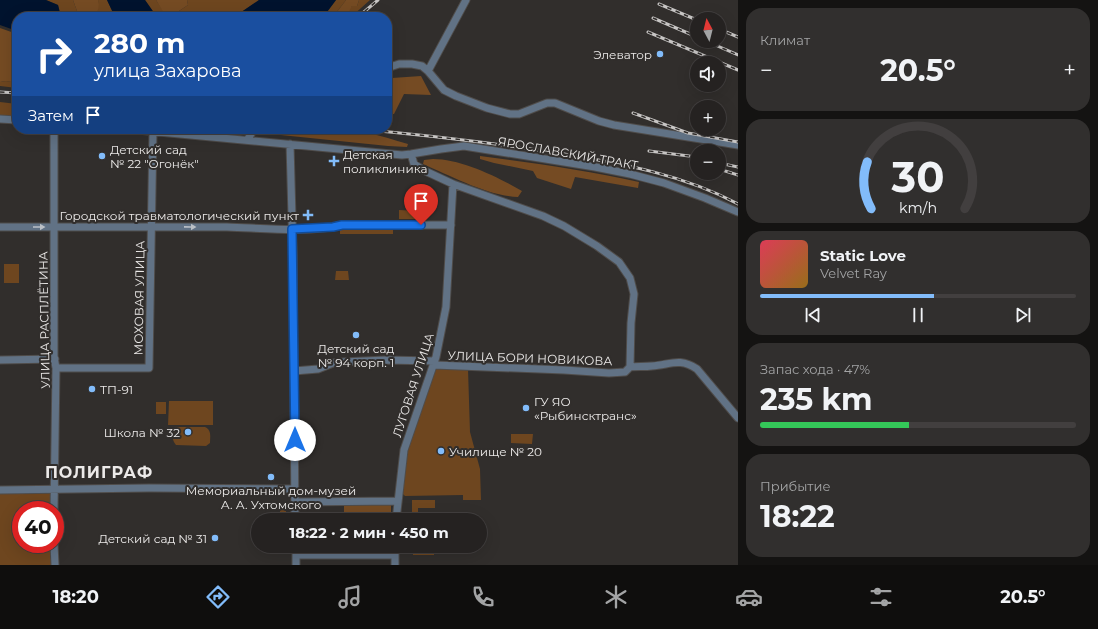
<!DOCTYPE html>
<html lang="ru">
<head>
<meta charset="utf-8">
<style>
  :root { --surface:#252221; --page:#312f2e; --text:#f1f3f6; --muted:#a3a4a5; --line:#423f3f; --accent:#82bcfa }
  body { margin:0; font-family:Montserrat,sans-serif; background:var(--page); color:var(--text); height:100vh; display:flex; flex-direction:column; font-size:15px; white-space:nowrap }
  * { box-sizing:border-box; margin:0 }
  p { font-size:13px; color:var(--muted) }
  .icon { flex:none; width:22px; height:22px; fill:none; stroke:currentColor; stroke-width:2; stroke-linecap:round; stroke-linejoin:round }
  .map { position:relative; flex:1; overflow:hidden }
  .sheet { display:flex; flex-direction:column; gap:8px; padding:8px; background:#141312; width:360px }
  .sheet>* { flex:none }
  .banner { position:absolute; left:12px; top:12px; width:380px; height:122px; border-radius:16px; box-shadow:0 4px 16px #0002,0 0 0 1px var(--line); background:#1a4fa0; color:#fff; overflow:hidden }
  .needle { width:26px; rotate:353deg }
  .tools { position:absolute; left:690px; top:12px; display:grid; gap:8px }
  .tools a { display:grid; place-items:center; width:36px; height:36px; border-radius:50%; background:var(--surface); box-shadow:0 4px 16px #0002,0 0 0 1px var(--line); font-size:20px }
  .speed { position:absolute; left:12px; top:501px; display:flex; gap:8px; font-size:20px; font-weight:700; text-align:center }
  .speed>* { display:grid; place-content:center; width:52px; height:52px; border-radius:50%; background:var(--surface); box-shadow:0 4px 16px #0002,0 0 0 1px var(--line); line-height:1 }
  .speed .limit { border:6px solid #d22; background:#fff; color:#111 }
  .pin { position:absolute; display:grid; place-items:center; width:34px; height:34px; color:#fff; margin:-41px -17px; border-radius:50% 50% 50% 0; rotate:-45deg; box-shadow:0 0 4px #0007 }
  .pin .icon { rotate:45deg }
  .me { position:absolute; width:44px; margin:-22px; rotate:0deg; stroke-linejoin:round; filter:drop-shadow(0 0 3px #0008) }
  .turn { display:flex; align-items:center; gap:14px; height:84px; padding:0 16px; font-size:18px }
  .turn .icon { width:52px; height:52px; stroke-width:2.5 }
  .turn b { display:block; font-size:28px; line-height:34px }
  .then { display:flex; align-items:center; height:38px; padding:0 16px; background:#0003; gap:8px; font-size:15px }
  .big { font-size:30px; font-weight:700; line-height:1.1 }
  .sheet .card { flex:1; display:flex; flex-direction:column; justify-content:center; gap:6px; min-width:0; padding:0 14px; border-radius:16px; background:var(--page) }
  .sheet .dial { align-items:center; gap:0 }
  .dial svg { height:104px; overflow:visible; fill:none; stroke:var(--line); stroke-width:7; stroke-linecap:round; text-anchor:middle }
  .dial text { fill:var(--text); stroke:none }
  .song { display:flex; align-items:center; gap:12px }
  .cover { width:48px; height:48px; border-radius:6px; background:linear-gradient(135deg,hsl(350 70% 55%),hsl(40 70% 35%)) }
  .played { height:4px; border-radius:2px; background:linear-gradient(90deg,var(--accent) 55%,var(--line) 55%) }
  .keys { display:flex; justify-content:space-around; direction:ltr }
  .heat { display:flex; justify-content:space-between; align-items:center; font-size:22px; direction:ltr }
  .charge { height:6px; border-radius:3px; background:linear-gradient(90deg,#34c759 47%,var(--line) 0) }
  .trip { position:absolute; left:251px; top:513px; width:236px; height:40px; border-radius:20px; background:var(--surface); box-shadow:0 4px 16px #0002,0 0 0 1px var(--line); font-weight:700; line-height:40px; text-align:center }
  .tabs { display:flex; height:64px; justify-content:space-around; align-items:center; background:#0f0e0d; color:var(--muted) }
  .tabs .icon { width:28px; height:28px }
  .tabs .active { color:var(--accent) }
  .tabs b { font-size:18px; color:var(--text) }
  main { display:flex; flex:1; min-height:0 }
  .map>svg:first-child { display:block }
  .green { fill:#6e461f }
  .forest { fill:#754b23 }
  .water { fill:#00132e }
  .lines { fill:none; stroke-linecap:round; stroke-linejoin:round }
  .minor-casing { stroke:#4f4c4a; stroke-width:9 }
  .minor { stroke:#617285; stroke-width:7 }
  .rail-casing { stroke:#c7c5c4; stroke-width:3 }
  .rail { stroke:#312e2c; stroke-width:1.5; stroke-dasharray:4.5; stroke-linecap:butt }
  .oneway { fill:#bbc0c6 }
  .route-casing { stroke:#114b97; stroke-width:10 }
  .route { stroke:#1a73e8; stroke-width:7 }
  .poi-dot { fill:#82bcfa; stroke:#312e2c; stroke-width:1.5 }
  .labels { text-anchor:middle; dominant-baseline:central; stroke-width:4; stroke-linejoin:round; paint-order:stroke }
  .poi-label { font-size:12px; fill:#eceae9; stroke:#312e2c; text-anchor:start }
  .street-label { font-size:12px; fill:#eceae9; stroke:#312e2c }
  .district-label { font-size:16px; font-weight:bold; letter-spacing:1px; fill:#eceae9; stroke:#312e2c }
</style>
</head>
<body>
<main>
<div class="map">
<svg width="738" height="565" viewBox="0 0 738 565">
  <rect width="100%" height="100%" fill="#312e2c"/>
  <path class="green" d="M46,0H73L77,11L83,17H60V13L58,5Z
    M98,0H107L115,17H92C96,14 99,5 98,0Z
    M145,0H156L166,15L176,13L188,5L187,0H259L234,17H157Z
    M336,0H346L333,17H320L327,12Z
    M359,0H370L351,17H346L349,9L352,6H357Z
    M6,81L17,83V88L0,86V82Z
    M0,102L17,104V118L0,116Z
    M155,129H251L247,134L237,136Z
    M399,210L418,211V219H399Z
    M340,227H393V234H340Z
    M4,264H19V283H4Z
    M336,271H348L349,280H335Z
    M436,368L468,369L470,432L480,469L481,500H463V495L405,496L403,494L407,450Z
    M169,401H213V425H168Z
    M156,402H166V414H156Z
    M176,427H205C212,430 210,437 210,443L206,446L176,445C172,441 171,432 176,427Z
    M511,434H533L532,444L511,443Z
    M52,491V510H21V544H50V557L52,561V565H0V492Z
    M412,500H435V508H418V512H412Z
    M280,507H286V520H285L284,516H280Z
    M413,546H417L418,548H434V555H413Z"/>
  <path class="forest" d="M73,0H98C100,7 98,13 92,17H83L77,11Z
    M156,0H187L188,5L176,13L165,15Z
    M346,0H359L357,6H352L346,17H333Z
    M0,28L17,34V83L6,81L0,82Z
    M421,76L431,95L404,94L394,114H387V80L392,78Z
    M277,129C306,129 337,128 366,133C380,135 394,140 408,144L407,147L388,146L271,134Z
    M480,156C533,163 586,170 639,182L638,188L575,177L571,189L537,178L533,171L494,163L480,159Z
    M433,159C461,159 498,177 522,191L518,197C488,196 451,176 423,164L424,160Z
    M344,503H391V520H344Z
    M344,546H391V552H344Z"/>
  <path class="water" d="M0,0H46L58,5L60,13V17H17V31L0,25Z
    M107,0H145L157,17H115Z
    M259,0H336L327,12L320,17H234Z"/>
  <g class="lines">
    <g class="minor-casing">
      <path id="minor" d="M387,68L399,64H412L422,66L428,71L444,90L456,96L487,108L510,114H519L547,103H555L599,121L614,125L738,145
        M428,71L466,0
        M0,119L17,120
        M54,129V357L56,368L54,510
        M127,129L402,155L411,154L441,149L464,146L595,167L630,174L664,183L705,198L738,212
        M248,139L254,129
        M290,144L293,254L295,520
        M411,154L414,164L423,170L453,184L543,216L564,226L597,246L619,262L630,278L634,294L631,323L630,367L625,372L609,373L564,370L434,365
        M0,227C76,227 151,227 227,227C262,228 309,233 342,225H451
        M0,360L55,359
        M630,367C637,366 644,367 652,366C670,365 679,357 697,369L738,418
        M56,368H149L153,131
        M294,371L318,369L333,363L342,362L386,360L435,361
        M0,490L149,488L295,489
        M295,502L398,501
        M396,520L404,450L436,357L446,307L453,184
        M54,544L55,565
        M296,546V565
        M296,555H395
        M395,565V546"/>
    </g>
    <use href="#minor" class="minor"/>
    <g class="rail-casing">
      <path id="rail" d="M659,4L697,20
        M358,17L378,0
        M653,18L697,37
        M719,29L738,37
        M648,32L738,70
        M706,41L738,55
        M0,92L17,93
        M633,113L688,133L738,142
        M357,129C426,135 495,143 564,154C624,164 684,175 738,204
        M649,151L697,157
        M719,163L738,167
        M719,169L738,175"/>
    </g>
    <use href="#rail" class="rail"/>
  </g>
  <defs><path id="oneway-solid" d="M-6-.8H1V-3.2L6.5 0L1 3.2V.8H-6Z"/></defs>
  <g class="oneway">
    <use href="#oneway-solid" transform="translate(39 227)"/>
    <use href="#oneway-solid" transform="translate(190 227) rotate(1)"/>
  </g>
  <g class="lines">
    <g class="route-casing">
      <path id="route" d="M295,440L292,229L333,227L342,225H421"/>
    </g>
    <use href="#route" class="route"/>
  </g>
  <g class="poi-dot">
    <circle cx="660" cy="54" r="4"/>
    <circle cx="102" cy="156" r="4"/>
    <path d="M332 155h4v4h4v4h-4v4h-4v-4h-4v-4h4z"/>
    <path d="M306 209h4v4h4v4h-4v4h-4v-4h-4v-4h4z"/>
    <circle cx="356" cy="335" r="4"/>
    <circle cx="92" cy="389" r="4"/>
    <circle cx="526" cy="408" r="4"/>
    <circle cx="188" cy="432" r="4"/>
    <circle cx="441" cy="451" r="4"/>
    <circle cx="271" cy="477" r="4"/>
    <circle cx="215" cy="538" r="4"/>
  </g>
  <g class="labels">
    <g class="poi-label">
      <text x="652" y="54" text-anchor="end">Элеватор</text>
      <text x="110" y="149">Детский сад<tspan x="110" dy="14">№ 22 "Огонёк"</tspan></text>
      <text x="343" y="154">Детская<tspan x="343" dy="14">поликлиника</tspan></text>
      <text x="299" y="215" text-anchor="end">Городской травматологический пункт</text>
      <text x="356" y="348" text-anchor="middle">Детский сад<tspan x="356" dy="14">№ 94 корп. 1</tspan></text>
      <text x="100" y="389">ТП-91</text>
      <text x="534" y="401">ГУ ЯО<tspan x="534" dy="14">«Рыбинсктранс»</tspan></text>
      <text x="180" y="432" text-anchor="end">Школа № 32</text>
      <text x="449" y="451">Училище № 20</text>
      <text x="271" y="490" text-anchor="middle">Мемориальный дом-музей<tspan x="271" dy="14">А. А. Ухтомского</tspan></text>
      <text x="207" y="538" text-anchor="end">Детский сад № 31</text>
    </g>
    <g class="street-label">
      <text transform="translate(568 153) rotate(10)">ЯРОСЛАВСКИЙ ТРАКТ</text>
      <text transform="translate(139 298) rotate(-89)">МОХОВАЯ УЛИЦА</text>
      <text transform="translate(44 320) rotate(-91)">УЛИЦА РАСПЛЁТИНА</text>
      <text transform="translate(530 358) rotate(2)">УЛИЦА БОРИ НОВИКОВА</text>
      <text transform="translate(413 385) rotate(-72)">ЛУГОВАЯ УЛИЦА</text>
    </g>
    <g class="district-label">
      <text x="99" y="472">ПОЛИГРАФ</text>
    </g>
  </g>
</svg>
<div class="tools">
<a><svg class="needle" viewBox="-14 -14 28 28"><path d="M0-13l5 13h-10z" fill="#e53935"/><path d="M0 13l5-13h-10z" fill="#a3a4a5"/></svg></a>
<a><svg class="icon" aria-label="sound" viewBox="0 0 24 24"><path d="M4 9h4l5-4v14l-5-4H4zM17 9q2 3 0 6"/></svg></a>
<a>+</a>
<a>−</a>
</div>
<div class="speed"><div class="limit">40</div></div>
<div class="pin" style="left:421px;top:225px;background:#d93025"><svg class="icon" aria-label="arrive" viewBox="0 0 24 24"><path d="M6 21V4h12l-3 4 3 4H6"/></svg></div>
<svg class="me" style="left:295px;top:440px" viewBox="-20 -20 40 40"><circle r="19" fill="#fff"/><path d="M0-13L10 11 0 6-10 11z" fill="#1a73e8"/></svg>
<div class="trip">18:22 · 2 мин · 450 m</div>
<div class="banner">
<div class="turn"><svg class="icon" aria-label="right" viewBox="0 0 24 24"><path d="M7 20v-9h11M14 6l5 5-5 5"/></svg><div><b>280 m</b>улица Захарова</div></div>
<div class="then">Затем<svg class="icon" aria-label="arrive" viewBox="0 0 24 24"><path d="M6 21V4h12l-3 4 3 4H6"/></svg></div>
</div>
</div>
<section class="sheet">
<div class="card"><p>Климат</p>
<div class="heat"><a>−</a><b class="big">20.5°</b><a>+</a></div>
</div>
<div class="card dial"><svg viewBox="0 0 100 80">
<path d="M14 69A42 42 0 1 1 86 69"/>
<path d="M14 69A42 42 0 0 1 11 33" stroke="#82bcfa"/>
<text x="50" y="56" font-size="32" font-weight="700">30</text>
<text x="50" y="72" font-size="11">km/h</text>
</svg></div>
<div class="card">
<div class="song"><i class="cover"></i><div><b>Static Love</b><p>Velvet Ray</p></div></div>
<div class="played"></div>
<div class="keys"><svg class="icon" aria-label="previous" viewBox="0 0 24 24"><path d="M18 5L8 12l10 7zM5 5v14"/></svg><svg class="icon" aria-label="pause" viewBox="0 0 24 24"><path d="M8 5v14M16 5v14"/></svg><svg class="icon" aria-label="next" viewBox="0 0 24 24"><path d="M6 5l10 7-10 7zM19 5v14"/></svg></div>
</div>
<div class="card"><p>Запас хода · 47%</p><b class="big">235 km</b><div class="charge"></div></div>
<div class="card"><p>Прибытие</p><b class="big">18:22</b></div>
</section>
</main>
<nav class="tabs">
<b>18:20</b>
<svg class="icon active" aria-label="directions" viewBox="0 0 24 24"><path d="M12 3l9 9-9 9-9-9zM9 14v-3h6M13 9l2 2-2 2"/></svg>
<svg class="icon" aria-label="music" viewBox="0 0 24 24"><path d="M9 18V5l10-2v13"/><circle cx="6" cy="18" r="3"/><circle cx="16" cy="16" r="3"/></svg>
<svg class="icon" aria-label="phone" viewBox="0 0 24 24"><path d="M5 4h4l2 5-3 2q2 4 5 5l2-3 5 2v4C11 20 4 13 5 4z"/></svg>
<svg class="icon" aria-label="climate" viewBox="0 0 24 24"><path d="M12 3v18M4 7l16 10M4 17L20 7"/></svg>
<svg class="icon" aria-label="car" viewBox="0 0 24 24"><path d="M5 17H2v-5l4-1 3-4h7l3 4 3 1v5h-3M9 17h6M6 11h13"/><circle cx="7" cy="17" r="2"/><circle cx="17" cy="17" r="2"/></svg>
<svg class="icon" aria-label="filters" viewBox="0 0 24 24"><path d="M4 7h16M4 17h16"/><circle cx="9" cy="7" r="2"/><circle cx="15" cy="17" r="2"/></svg>
<b>20.5°</b>
</nav>
</body>
</html>
